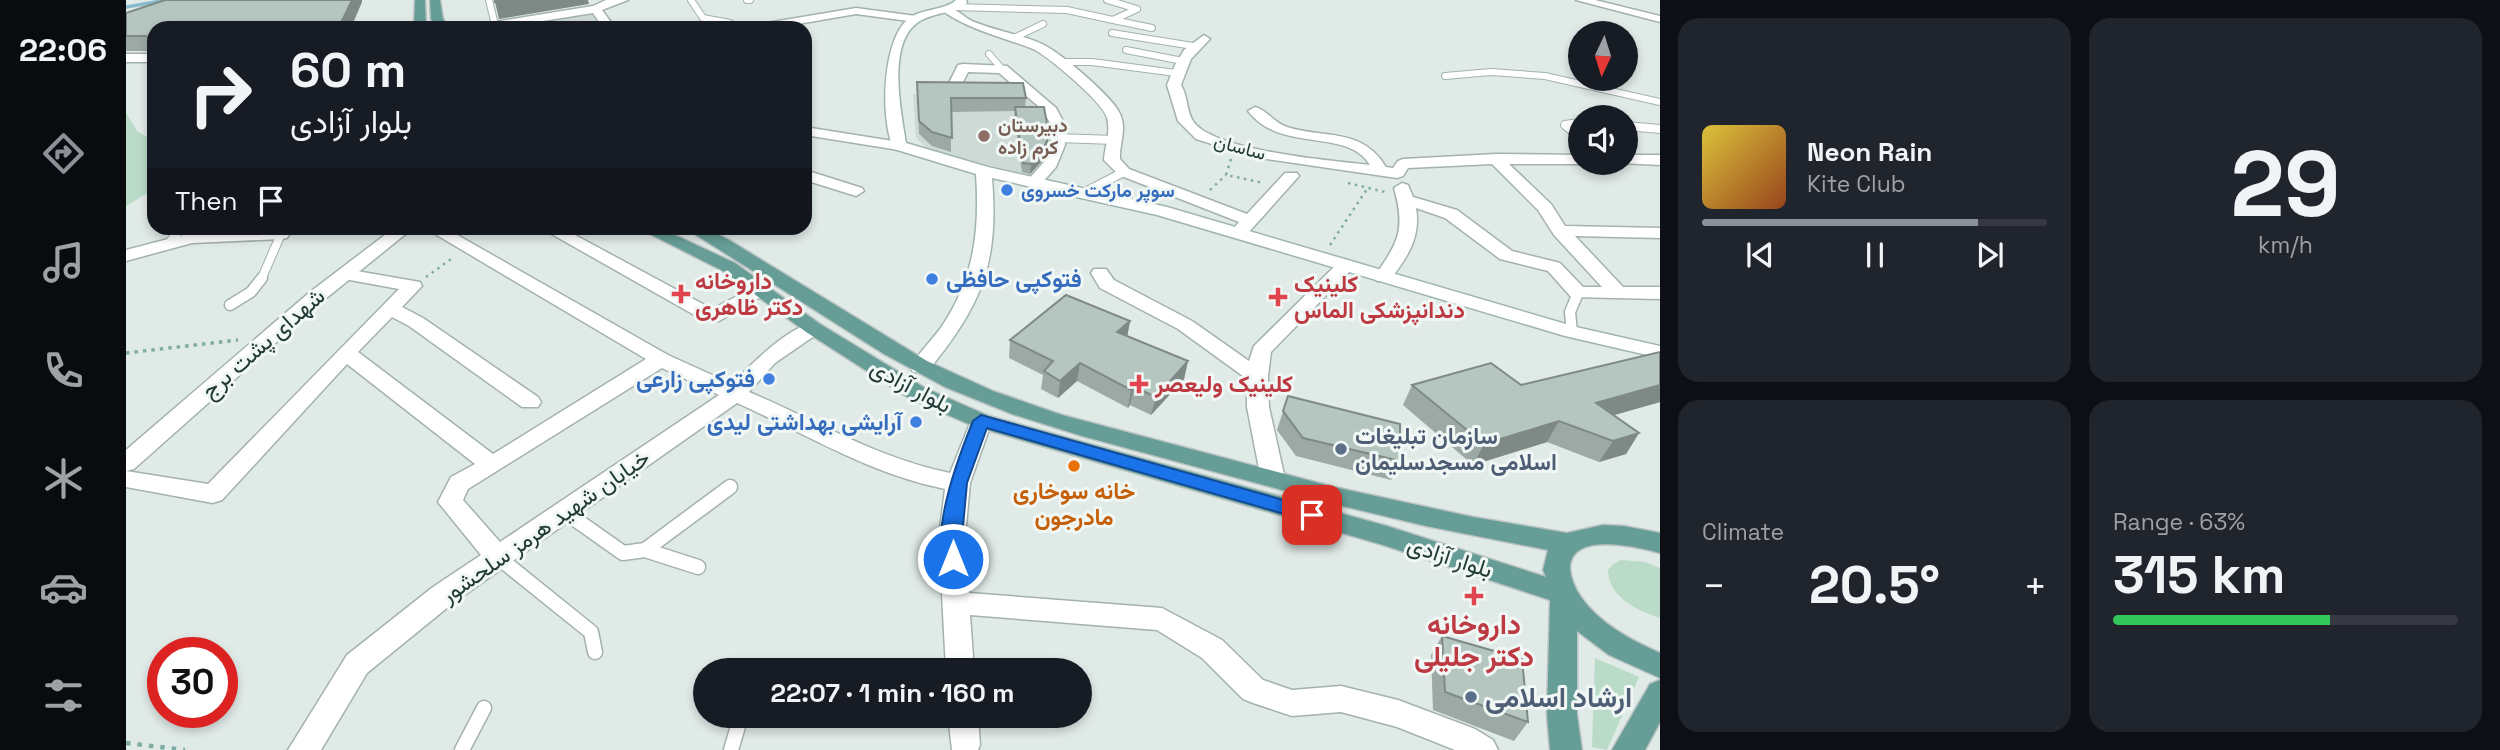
<!DOCTYPE html>
<html lang="en">
<head>
<meta charset="utf-8">
<style>
  :root { --surface:#171b24; --page:#20242c; --text:#f1f3f6; --muted:#9ea1a6; --line:#363941; --accent:#8c9099 }
  body { margin:0; font-family:"Space Grotesk",Vazirmatn,sans-serif; background:var(--page); color:var(--text); height:100vh; display:flex; flex-direction:column; font-size:26px; white-space:nowrap }
  * { box-sizing:border-box; margin:0 }
  p { font-size:23px; color:var(--muted) }
  .icon { flex:none; width:38px; height:38px; fill:none; stroke:currentColor; stroke-width:2; stroke-linecap:round; stroke-linejoin:round }
  .map { position:relative; flex:1; overflow:hidden }
  .side { display:flex; flex-direction:column; gap:18px; padding:18px; background:#0d0f14; width:840px }
  .side>* { flex:none }
  .banner { position:absolute; left:21px; top:21px; width:665px; height:214px; border-radius:21px; box-shadow:0 4px 10px #0003; background:#171b24; color:var(--text); overflow:hidden }
  .needle { width:46px; rotate:184deg }
  .controls { position:absolute; left:1442px; top:21px; display:grid; gap:14px }
  .controls a { display:grid; place-items:center; width:70px; height:70px; border-radius:50%; background:var(--surface); box-shadow:0 4px 10px #0003; font-size:35px }
  .speed { position:absolute; left:21px; top:637px; display:flex; gap:14px; font-size:35px; font-weight:700; text-align:center }
  .speed>* { display:grid; place-content:center; width:91px; height:91px; border-radius:50%; background:var(--surface); box-shadow:0 4px 10px #0003; line-height:1 }
  .speed .limit { border:10px solid #d22; background:#fff; color:#111 }
  .pin { position:absolute; display:grid; place-items:center; width:60px; height:60px; color:#fff; margin:-30px; border-radius:14px; box-shadow:0 4px 10px #0006 }
  .me { position:absolute; width:77px; margin:-38px; rotate:0deg; stroke-linejoin:round; filter:drop-shadow(0 0 5px #0008) }
  .turn { display:flex; align-items:center; gap:24px; height:147px; padding:0 28px; font-size:32px }
  .turn .icon { width:91px; height:91px; stroke-width:2.5 }
  .turn b { display:block; font-size:49px; line-height:60px }
  .then { display:flex; align-items:center; height:66px; padding:0 28px; background:#0003; gap:14px; font-size:26px }
  .big { font-size:52px; font-weight:700; line-height:1.1 }
  .side .tile { flex:1; display:flex; flex-direction:column; justify-content:center; gap:10px; min-width:0; padding:0 24px; border-radius:21px; background:var(--page) }
  .side .dial { align-items:center; gap:0 }
  .dial b { font-size:91px; line-height:1 }
  .song { display:flex; align-items:center; gap:21px }
  .cover { width:84px; height:84px; border-radius:10px; background:linear-gradient(135deg,hsl(50 70% 55%),hsl(20 70% 35%)) }
  .played { height:7px; border-radius:4px; background:linear-gradient(90deg,var(--accent) 80%,var(--line) 80%) }
  .keys { display:flex; justify-content:space-around; direction:ltr }
  .heat { display:flex; justify-content:space-between; align-items:center; font-size:38px; direction:ltr }
  .charge { height:10px; border-radius:5px; background:linear-gradient(90deg,#34c759 63%,var(--line) 0) }
  .side .tiles { flex:1; display:grid; gap:18px; grid-template-columns:repeat(2,1fr) }
  .trip { position:absolute; left:567px; top:658px; width:399px; height:70px; border-radius:35px; background:var(--surface); box-shadow:0 4px 10px #0003; font-weight:700; line-height:70px; text-align:center }
  main { display:flex; flex:1; min-height:0 }
  .tabs { display:flex; flex-direction:column; width:126px; justify-content:space-around; align-items:center; background:#090b0e; color:var(--muted) }
  .tabs .icon { width:49px; height:49px }
  .tabs .current { color:var(--accent) }
  .tabs b { font-size:32px; color:var(--text) }
  .map>svg:first-child { display:block }
  .built { fill:#cedad6 }
  .green { fill:#b9dbc7 }
  .lines { fill:none; stroke-linecap:round; stroke-linejoin:round }
  .stream { stroke:#8abacd; stroke-width:3.5 }
  .service-far3-casing { stroke:#a3b2ae; stroke-width:8 }
  .service-far2-casing { stroke:#a3b2ae; stroke-width:10 }
  .service-far1-casing { stroke:#a3b2ae; stroke-width:13 }
  .service-casing { stroke:#a3b2ae; stroke-width:17 }
  .minor-casing { stroke:#a3b2ae; stroke-width:3 }
  .tertiary-casing { stroke:#a3b2ae; stroke-width:3 }
  .secondary-casing { stroke:#9fb5b0; stroke-width:3 }
  .primary-casing { stroke:#bcc4c3; stroke-width:3 }
  .path-far2 { stroke:#81aca5; stroke-width:2.5; stroke-dasharray:2.5 4.5; stroke-linecap:butt }
  .path-far1 { stroke:#81aca5; stroke-width:3.5; stroke-dasharray:3.5 5; stroke-linecap:butt }
  .path { stroke:#81aca5; stroke-width:4.5; stroke-dasharray:4.5 7; stroke-linecap:butt }
  .service-far3 { stroke:#fff; stroke-width:6 }
  .service-far2 { stroke:#fff; stroke-width:8 }
  .service-far1 { stroke:#fff; stroke-width:10 }
  .service { stroke:#fff; stroke-width:14 }
  .minor { fill:#fff; fill-rule:evenodd }
  .tertiary { fill:#fff; fill-rule:evenodd }
  .secondary { fill:#fff; fill-rule:evenodd }
  .primary { fill:#669e97; fill-rule:evenodd }
  .wall { fill:#9ca9a5 }
  .shaded-wall { fill:#7f8a86 }
  .building { fill:#b5c5c0; stroke:#7f8a86; stroke-width:2 }
  .route { fill:#1a73e8; stroke:#114b97; stroke-width:2 }
  .education-dot { fill:#8d6e63; stroke:#f0f7f4; stroke-width:2.5 }
  .shop-dot { fill:#3f7fe0; stroke:#f0f7f4; stroke-width:2.5 }
  .health-dot { fill:#e0444e; stroke:#f0f7f4; stroke-width:2.5 }
  .service-dot { fill:#5c6f8a; stroke:#f0f7f4; stroke-width:2.5 }
  .food-dot { fill:#e8710a; stroke:#f0f7f4; stroke-width:2.5 }
  .labels { text-anchor:middle; dominant-baseline:central; stroke-width:6; stroke-linejoin:round; paint-order:stroke }
  .far-education-label { font-size:19px; font-weight:bold; fill:#785e54; stroke:#f0f7f4; text-anchor:start }
  .far-street-label { font-size:19px; fill:#213a36; stroke:#f0f7f4 }
  .far-shop-label { font-size:19px; font-weight:bold; fill:#366cbe; stroke:#f0f7f4; text-anchor:start }
  .shop-label { font-size:23px; font-weight:bold; fill:#366cbe; stroke:#f0f7f4; text-anchor:end }
  .health-label { font-size:23px; font-weight:bold; fill:#be3a42; stroke:#f0f7f4; text-anchor:start }
  .street-label { font-size:23px; fill:#213a36; stroke:#f0f7f4 }
  .service-label { font-size:23px; font-weight:bold; fill:#4e5e75; stroke:#f0f7f4; text-anchor:start }
  .food-label { font-size:23px; font-weight:bold; fill:#c56008; stroke:#f0f7f4 }
  .near-health-label { font-size:28px; font-weight:bold; fill:#be3a42; stroke:#f0f7f4 }
  .near-service-label { font-size:28px; font-weight:bold; fill:#4e5e75; stroke:#f0f7f4; text-anchor:start }
</style>
</head>
<body>
<main>
<nav class="tabs">
<b>22:06</b>
<svg class="icon current" aria-label="directions" viewBox="0 0 24 24"><path d="M12 3l9 9-9 9-9-9zM9 14v-3h6M13 9l2 2-2 2"/></svg>
<svg class="icon" aria-label="music" viewBox="0 0 24 24"><path d="M9 18V5l10-2v13"/><circle cx="6" cy="18" r="3"/><circle cx="16" cy="16" r="3"/></svg>
<svg class="icon" aria-label="phone" viewBox="0 0 24 24"><path d="M5 4h4l2 5-3 2q2 4 5 5l2-3 5 2v4C11 20 4 13 5 4z"/></svg>
<svg class="icon" aria-label="climate" viewBox="0 0 24 24"><path d="M12 3v18M4 7l16 10M4 17L20 7"/></svg>
<svg class="icon" aria-label="car" viewBox="0 0 24 24"><path d="M5 17H2v-5l4-1 3-4h7l3 4 3 1v5h-3M9 17h6M6 11h13"/><circle cx="7" cy="17" r="2"/><circle cx="17" cy="17" r="2"/></svg>
<svg class="icon" aria-label="filters" viewBox="0 0 24 24"><path d="M4 7h16M4 17h16"/><circle cx="9" cy="7" r="2"/><circle cx="15" cy="17" r="2"/></svg>
</nav>
<div class="map">
<svg width="1534" height="750" viewBox="0 0 1534 750">
  <rect width="100%" height="100%" fill="#e0eae7"/>
  <path class="built" d="M466,12L476,28H360Z
    M787,94H901L913,101L927,133L925,153L906,176L803,150L790,138Z"/>
  <path class="green" d="M0,113L12,132L28,140V189L0,206Z
    M1495,560L1519,562L1534,568V618C1512,611 1482,597 1482,570L1487,564Z
    M1469,658L1513,677L1481,750L1466,747Z"/>
  <g class="lines">
    <path class="stream" d="M0,7L41,0"/>
    <g class="service-far3-casing">
      <path id="service-far3" d="M363,0L369,25
        M565,0L577,18L604,23
        M621,0H624
        M828,7L941,10L987,20L1011,9L981,0
        M987,20L1026,28
        M986,33L1067,46
        M888,38L917,24
        M1000,50L1057,61
        M863,54L876,69
        M934,62H966L1050,73
        M1319,76L1365,72L1419,76L1534,102"/>
    </g>
    <g class="service-far2-casing">
      <path id="service-far2" d="M1454,123L1439,125L1454,137
        M1500,126L1534,129
        M931,138L989,140
        M959,192L998,172
        M44,242L55,228
        M135,280L155,234"/>
    </g>
    <g class="service-far1-casing">
      <path id="service-far1" d="M104,305L125,292L136,278
        M1446,332L1444,312L1452,293"/>
    </g>
    <g class="service-casing">
      <path id="service" d="M439,512L497,553L519,550L604,487
        M519,550L572,567
        M373,558L465,632L469,652
        M336,750L358,708
        M605,750L615,716"/>
    </g>
    <g class="minor-casing">
      <path id="minor" d="M480,0H502L476,10L489,28H477L467,13L372,28H344L350,25L467,6Z
        M1450,0H1469L1534,16V22Z
        M730,8L790,16L796,19L790,22L730,14L649,28H622L628,25Z
        M818,8C829,6 836,16 846,21C869,31 895,34 918,45C936,54 984,95 993,112C1002,128 993,143 994,159L1003,169L1121,214L1159,173H1171L1173,176L1122,233H1110L1107,229L1113,222L993,175L978,160C979,145 985,133 981,118C978,103 922,56 907,49C877,37 846,31 818,12Z
        M1078,35L1084,39L1065,59L1055,85C1062,96 1060,110 1067,121C1086,151 1208,161 1244,165C1222,127 1155,154 1122,111L1129,107C1141,110 1148,123 1161,127C1199,139 1236,127 1260,167L1267,168L1272,161L1277,159L1370,154L1454,155V163H1457L1454,164H1383L1425,204L1439,226L1534,228V238L1449,236L1497,287H1534V299L1445,297L1422,271L1374,259L1319,218L1290,208C1295,238 1281,258 1263,281H1251L1248,277C1272,243 1280,230 1268,188L1276,183L1282,185L1287,197L1331,210L1386,251L1434,263L1457,287H1476L1428,235L1412,210L1366,164L1282,168L1277,176L1271,178L1127,157L1070,139L1052,121L1041,85L1049,65L1058,50Z
        M837,64L881,66L930,108L938,123L939,145L930,167L915,184L909,186L901,181L918,162L925,145L924,123L917,110L873,73L842,72L836,84H826L824,81L832,65Z
        M679,127L773,142L780,146L773,150L679,135Z
        M1500,155H1534V165L1495,163H1500Z
        M679,170L736,188L738,191L730,196L679,180Z
        M149,228H167L161,238L155,239L66,243L0,261V250L65,233Z
        M299,228H319L542,355L606,384C623,367 669,318 694,324L697,328L694,332L649,363L623,392C692,421 750,458 824,473L847,416L855,414L863,416L866,421L844,483L839,537L843,593L1036,608L1096,640L1137,680L1166,690L1215,686L1272,700L1349,729L1367,740L1372,750H1329L1271,727L1215,712L1166,716L1127,703L1117,699L1076,658L1031,630L844,615L848,670H820L813,537L819,489C741,473 683,435 611,403L327,603L241,673L195,750H162L221,655L307,587L355,555L312,502L325,477L349,464L221,364L96,500L87,503L0,487V471L82,484L273,289L213,278L210,274L219,269L294,282L296,286L276,307L297,318L412,397L415,402L412,407H396L283,326L266,317L232,352L367,454L520,359ZM536,368L593,395L374,542L337,500L342,489Z
        M415,228H436L586,309L629,287L636,285L645,291L593,321H579Z
        M1219,261L1228,266L1225,270L1145,352L1142,376L1143,407L1159,479L1155,485L1147,487L1139,485L1135,479L1121,407V379L1052,329L974,288L965,273L968,269H980L988,280L1066,321L1123,361L1128,346L1213,262Z
        M822,716H852L854,745L852,750H826Z"/>
    </g>
    <g class="tertiary-casing">
      <path id="tertiary" d="M0,54H28V62H0Z
        M268,228H287L198,300L8,469L0,471V450L184,292Z"/>
    </g>
    <g class="secondary-casing">
      <path id="secondary" d="M830,0H840L841,3C828,14 806,12 791,23C761,45 775,112 780,143L862,167L1041,207L1450,327L1534,346V358L1439,336L1031,215L866,178C873,264 856,305 801,372H787L784,367C793,353 804,342 814,329C848,280 854,231 850,174L768,149C754,122 756,42 781,20C794,8 819,11 830,0Z"/>
    </g>
    <g class="primary-casing">
      <path id="primary" d="M289,0H299L300,28H288Z
        M304,0H314L317,19L323,28H311L305,19Z
        M512,228H534L609,263L694,324L799,388L863,416L1261,526L1420,577L1417,570L1422,550L1300,526L1208,504L956,436L886,414L819,387L758,354L559,228H580L603,240L801,361L867,391L936,415L1208,487L1347,517L1441,533L1477,525L1498,526L1534,533V553C1512,547 1446,531 1444,567C1444,576 1449,589 1455,597C1474,624 1505,640 1534,653V678L1483,655L1451,631V715L1456,750H1424L1421,715L1424,600L1257,545L847,426L783,398L680,332L597,271Z
        M1534,680V722L1519,750H1486L1524,684Z"/>
    </g>
    <path class="path-far2" d="M1105,159L1100,175L1138,183
      M1222,183L1259,192
      M1084,190L1100,175
      M1204,245L1241,189
      M300,277L328,257"/>
    <path class="path-far1" d="M0,353L112,340"/>
    <path class="path" d="M0,743L59,750"/>
    <use href="#service-far3" class="service-far3"/>
    <use href="#service-far2" class="service-far2"/>
    <use href="#service-far1" class="service-far1"/>
    <use href="#service" class="service"/>
    <use href="#minor" class="minor"/>
    <use href="#tertiary" class="tertiary"/>
    <use href="#secondary" class="secondary"/>
    <use href="#primary" class="primary"/>
  </g>
  <path class="wall" d="M39,0H236V2L28,28V51H0V13Z
    M791,82L900,98L899,107L922,145L916,161L904,174L896,172L888,116L889,111L825,112V152L806,146L793,134Z
    M1004,321L1001,336L1062,361L1058,379L1025,415L1004,405L1002,408L951,381L932,398L915,389L917,375L883,358L884,340Z
    M1534,352V402L1488,415L1513,433L1500,454L1473,462L1421,442L1347,465L1277,405L1286,385H1395Z
    M1162,396L1274,461L1265,480L1170,456L1151,430Z
    M1316,636L1402,722L1388,741L1307,710L1305,655Z"/>
  <path class="shaded-wall" d="M226,0H236V2L225,28H152Z
    M385,0H462L463,4L373,19L369,2Z
    M23,38H28V49Z
    M923,135L922,145L916,161L904,174L905,164Z
    M1004,321L1001,338L991,332Z
    M1062,361L1058,379L1025,415L1030,397Z
    M954,363L951,381L932,398L934,381Z
    M1534,385V402L1457,424L1470,403Z
    M1008,387L1004,405L1002,408L1005,390Z
    M1433,421L1421,442L1347,465L1358,444Z
    M1513,433L1500,454L1473,462L1487,441Z"/>
  <path class="building" d="M39,0H226L215,23L152,28H28V38H23L20,36H0V13Z
    M369,0H385L369,2Z
    M791,82L897,83L900,98H825L826,138L806,132L793,121Z
    M889,107H918L923,135L917,151L905,164L897,163Z
    M940,295L1004,321L991,332L1062,361L1030,397L1008,387L1005,390L954,363L934,381L918,371L927,361L884,340Z
    M1534,352V385L1470,403L1513,433L1487,441L1433,421L1358,444L1286,385L1365,363L1395,385Z
    M1162,396L1274,424V461L1177,438L1157,411Z
    M1316,636L1396,659L1402,722L1319,692Z"/>
  <path class="route" d="M855,415L1186,508L1192,510L1195,515L1192,520L1186,522L861,428L841,483L836,537L837,559L834,565L827,567L820,565C803,532 834,453 847,421Z"/>
  <circle class="education-dot" cx="858" cy="136" r="7"/>
  <g class="shop-dot">
    <circle cx="881" cy="190" r="7"/>
    <circle cx="806" cy="279" r="7"/>
    <circle cx="643" cy="379" r="7"/>
    <circle cx="790" cy="422" r="7"/>
  </g>
  <g class="health-dot">
    <path d="M551.5 283.5h7v7h7v7h-7v7h-7v-7h-7v-7h7z"/>
    <path d="M1148.5 286.5h7v7h7v7h-7v7h-7v-7h-7v-7h7z"/>
    <path d="M1009.5 373.5h7v7h7v7h-7v7h-7v-7h-7v-7h7z"/>
    <path d="M1344.5 585.5h7v7h7v7h-7v7h-7v-7h-7v-7h7z"/>
  </g>
  <g class="service-dot">
    <circle cx="1215" cy="449" r="7"/>
    <circle cx="1345" cy="697" r="7"/>
  </g>
  <circle class="food-dot" cx="948" cy="466" r="7"/>
  <g class="labels">
    <g class="far-education-label">
      <text x="872" y="125">دبیرستان<tspan x="872" dy="22">کرم زاده</tspan></text>
    </g>
    <g class="far-street-label">
      <text transform="translate(1114 147) rotate(15)">ساسان</text>
    </g>
    <g class="far-shop-label">
      <text x="895" y="190">سوپر مارکت خسروی</text>
    </g>
    <g class="shop-label">
      <text x="820" y="279" text-anchor="start">فتوکپی حافظی</text>
      <text x="629" y="379">فتوکپی زارعی</text>
      <text x="776" y="422">آرایشی بهداشتی لیدی</text>
    </g>
    <g class="health-label">
      <text x="569" y="281">داروخانه<tspan x="569" dy="26">دکتر ظاهری</tspan></text>
      <text x="1168" y="284">کلینیک<tspan x="1168" dy="26">دندانپزشکی الماس</tspan></text>
      <text x="1029" y="384">کلینیک ولیعصر</text>
    </g>
    <g class="street-label">
      <text transform="translate(137 343) rotate(-41)">شهدای پشت برج</text>
      <text transform="translate(785 386) rotate(28)">بلوار آزادی</text>
      <text transform="translate(419 526) rotate(-35)">خیابان شهید هرمز سلحشور</text>
      <text transform="translate(1324 557) rotate(18)">بلوار آزادی</text>
    </g>
    <g class="service-label">
      <text x="1229" y="436">سازمان تبلیغات<tspan x="1229" dy="26">اسلامی مسجدسلیمان</tspan></text>
    </g>
    <g class="food-label">
      <text x="948" y="491">خانه سوخاری<tspan x="948" dy="26">مادرجون</tspan></text>
    </g>
    <g class="near-health-label">
      <text x="1348" y="624">داروخانه<tspan x="1348" dy="32">دکتر جلیلی</tspan></text>
    </g>
    <g class="near-service-label">
      <text x="1359" y="697">ارشاد اسلامی</text>
    </g>
  </g>
</svg>
<div class="controls">
<a><svg class="needle" viewBox="-14 -14 28 28"><path d="M0-13l5 13h-10z" fill="#e53935"/><path d="M0 13l5-13h-10z" fill="#9ea1a6"/></svg></a>
<a><svg class="icon" aria-label="sound" viewBox="0 0 24 24"><path d="M4 9h4l5-4v14l-5-4H4zM17 9q2 3 0 6"/></svg></a>
</div>
<div class="speed"><div class="limit">30</div></div>
<div class="pin" style="left:1186px;top:515px;background:#d93025"><svg class="icon" aria-label="arrive" viewBox="0 0 24 24"><path d="M6 21V4h12l-3 4 3 4H6"/></svg></div>
<svg class="me" style="left:827px;top:559px" viewBox="-20 -20 40 40"><circle r="17" fill="#1a73e8" stroke="#fff" stroke-width="3"/><path d="M0-11L8 9 0 5-8 9z" fill="#fff"/></svg>
<div class="trip">22:07 · 1 min · 160 m</div>
<div class="banner">
<div class="turn"><svg class="icon" aria-label="right" viewBox="0 0 24 24"><path d="M7 20v-9h11M14 6l5 5-5 5"/></svg><div><b>60 m</b>بلوار آزادی</div></div>
<div class="then">Then<svg class="icon" aria-label="arrive" viewBox="0 0 24 24"><path d="M6 21V4h12l-3 4 3 4H6"/></svg></div>
</div>
</div>
<section class="side">
<div class="tiles">
<div class="tile">
<div class="song"><i class="cover"></i><div><b>Neon Rain</b><p>Kite Club</p></div></div>
<div class="played"></div>
<div class="keys"><svg class="icon" aria-label="previous" viewBox="0 0 24 24"><path d="M18 5L8 12l10 7zM5 5v14"/></svg><svg class="icon" aria-label="pause" viewBox="0 0 24 24"><path d="M8 5v14M16 5v14"/></svg><svg class="icon" aria-label="next" viewBox="0 0 24 24"><path d="M6 5l10 7-10 7zM19 5v14"/></svg></div>
</div>
<div class="tile dial"><b>29</b><p>km/h</p></div>
<div class="tile"><p>Climate</p>
<div class="heat"><a>−</a><b class="big">20.5°</b><a>+</a></div>
</div>
<div class="tile"><p>Range · 63%</p><b class="big">315 km</b><div class="charge"></div></div>
</div>
</section>
</main>
</body>
</html>
